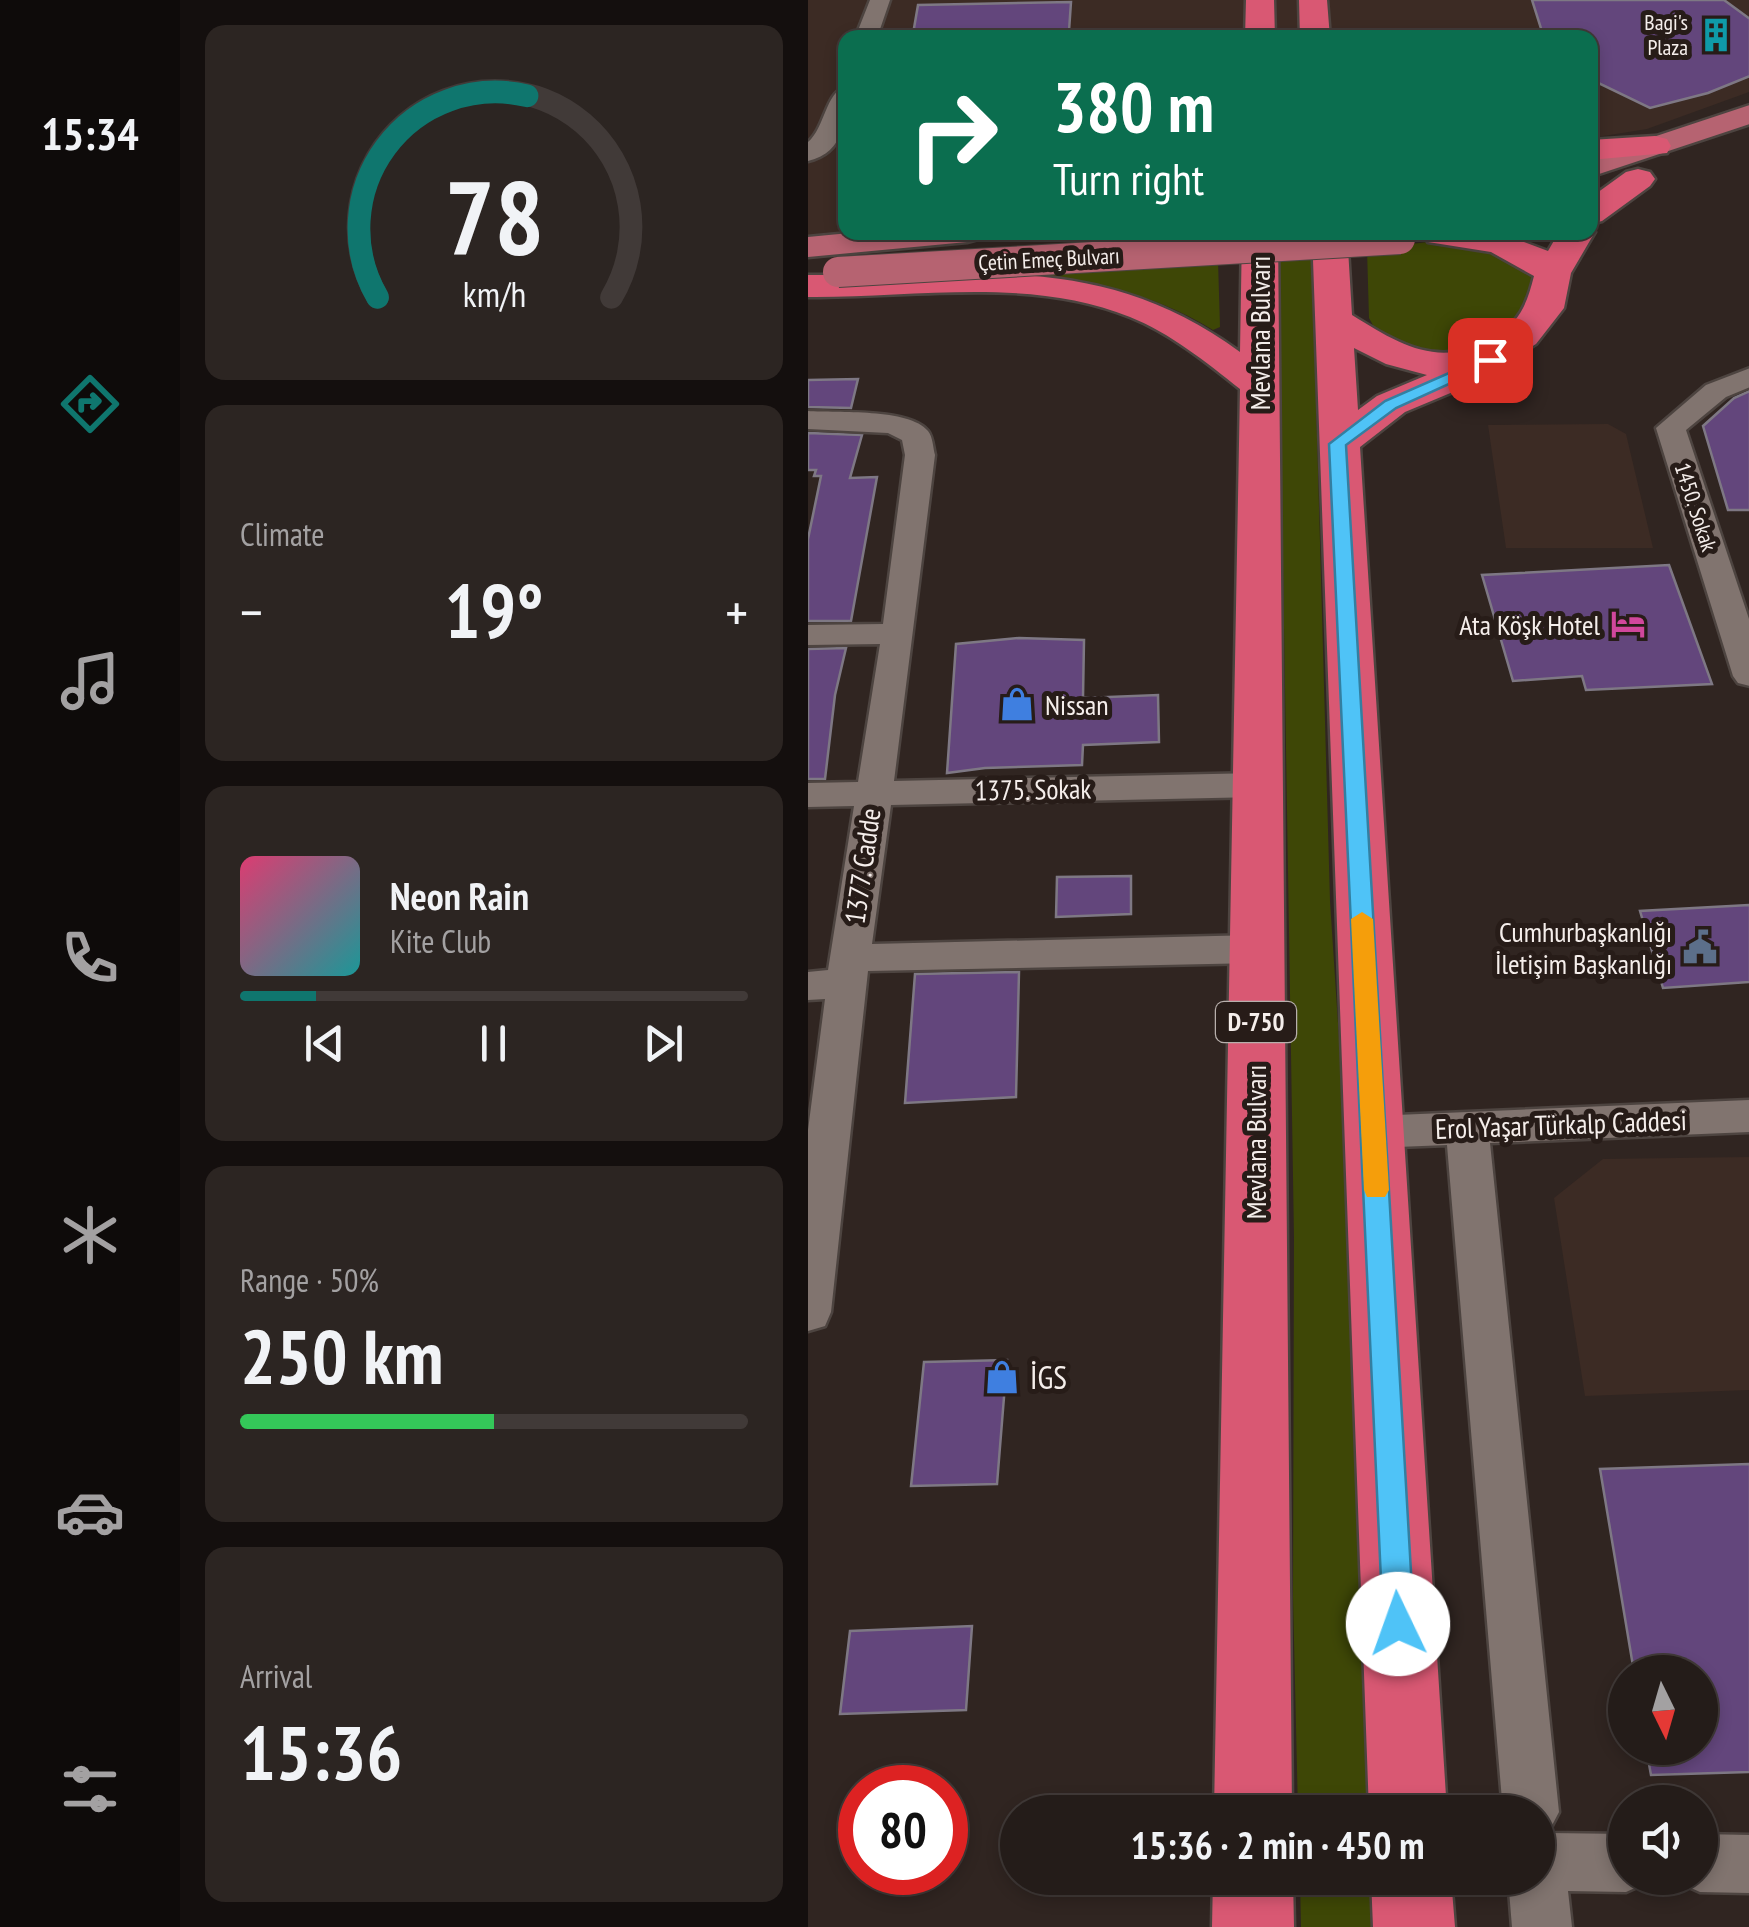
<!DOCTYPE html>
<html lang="en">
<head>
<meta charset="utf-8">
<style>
  :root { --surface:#241c19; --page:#2c2522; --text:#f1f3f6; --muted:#a3a1a2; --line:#413a38; --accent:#0f766e }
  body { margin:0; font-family:"PT Sans Narrow",sans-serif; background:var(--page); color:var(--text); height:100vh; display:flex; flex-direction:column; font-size:38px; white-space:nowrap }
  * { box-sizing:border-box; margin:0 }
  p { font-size:32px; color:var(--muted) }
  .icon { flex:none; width:55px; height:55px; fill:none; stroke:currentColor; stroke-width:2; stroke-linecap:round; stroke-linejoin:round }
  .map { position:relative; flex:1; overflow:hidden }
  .side { display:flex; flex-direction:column; gap:25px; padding:25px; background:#140f0e; width:628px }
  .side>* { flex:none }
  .guide { position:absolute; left:30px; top:30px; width:760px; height:210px; border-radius:20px; box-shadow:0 5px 15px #0003,0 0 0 2px var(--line); background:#0b6e4f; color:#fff; overflow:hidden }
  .needle { width:65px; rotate:175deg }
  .controls { position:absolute; left:800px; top:1655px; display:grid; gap:20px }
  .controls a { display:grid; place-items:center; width:110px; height:110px; border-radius:50%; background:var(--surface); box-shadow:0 5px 15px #0003,0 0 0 2px var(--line); font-size:50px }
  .speed { position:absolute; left:30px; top:1765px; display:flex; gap:20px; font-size:50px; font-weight:700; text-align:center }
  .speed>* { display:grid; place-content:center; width:130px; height:130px; border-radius:50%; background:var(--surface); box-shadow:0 5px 15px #0003,0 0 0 2px var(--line); line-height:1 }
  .speed .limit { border:15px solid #d22; background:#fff; color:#111 }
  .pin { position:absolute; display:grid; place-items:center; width:85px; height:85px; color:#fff; margin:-42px; border-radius:20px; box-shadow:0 5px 15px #0006 }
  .me { position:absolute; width:110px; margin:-55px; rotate:357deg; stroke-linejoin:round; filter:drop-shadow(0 0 8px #0008) }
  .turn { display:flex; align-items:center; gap:35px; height:210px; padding:0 50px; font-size:45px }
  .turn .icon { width:130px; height:130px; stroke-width:2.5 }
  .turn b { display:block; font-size:70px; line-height:85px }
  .big { font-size:75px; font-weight:700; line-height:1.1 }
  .side .widget { flex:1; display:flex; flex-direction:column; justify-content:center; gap:15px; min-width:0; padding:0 35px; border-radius:20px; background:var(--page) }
  .side .dial { align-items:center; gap:0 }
  .dial svg { height:260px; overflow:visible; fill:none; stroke:var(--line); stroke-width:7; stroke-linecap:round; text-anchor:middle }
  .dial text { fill:var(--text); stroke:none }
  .song { display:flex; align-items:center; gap:30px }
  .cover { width:120px; height:120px; border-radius:15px; background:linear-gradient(135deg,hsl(340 70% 55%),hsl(180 70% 35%)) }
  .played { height:10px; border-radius:5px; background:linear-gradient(90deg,var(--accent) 15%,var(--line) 15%) }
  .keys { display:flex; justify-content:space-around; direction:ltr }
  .heat { display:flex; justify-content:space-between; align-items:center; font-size:55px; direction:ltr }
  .charge { height:15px; border-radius:8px; background:linear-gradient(90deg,#34c759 50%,var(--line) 0) }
  .trip { position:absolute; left:192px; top:1795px; width:555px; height:100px; border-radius:50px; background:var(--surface); box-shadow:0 5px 15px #0003,0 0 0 2px var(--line); font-weight:700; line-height:100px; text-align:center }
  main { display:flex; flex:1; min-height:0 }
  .tab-bar { display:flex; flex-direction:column; width:180px; justify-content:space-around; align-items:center; background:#0e0b0a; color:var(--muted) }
  .tab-bar .icon { width:70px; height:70px }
  .tab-bar .active { color:var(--accent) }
  .tab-bar b { font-size:45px; color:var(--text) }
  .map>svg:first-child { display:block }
  .built { fill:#3c2b24 }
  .green { fill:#3e4706 }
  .building { fill:#63467c; stroke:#7e7884; stroke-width:2.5 }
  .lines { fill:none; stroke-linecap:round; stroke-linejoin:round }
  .minor-casing { stroke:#4d4440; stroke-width:5 }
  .major-casing { stroke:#4d4440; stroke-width:5 }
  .highway-casing { stroke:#4d4440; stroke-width:5 }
  .minor { fill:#81746f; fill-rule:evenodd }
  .major { fill:#b66371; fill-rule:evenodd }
  .highway { fill:#d95873; fill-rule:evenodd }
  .major-bridge-casing { stroke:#4d4440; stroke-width:32; stroke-linecap:butt }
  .major-bridge { stroke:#b66371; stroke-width:30 }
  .route { fill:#4fc3f7; stroke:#337fa1; stroke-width:2.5 }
  .slow { fill:#f59e0b }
  .labels { text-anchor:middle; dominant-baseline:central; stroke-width:10; stroke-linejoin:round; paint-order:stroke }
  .far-poi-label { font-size:22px; fill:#f5eeeb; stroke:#271c18; text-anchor:end }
  .far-street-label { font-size:22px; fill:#f5eeeb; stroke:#271c18 }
  .shield { fill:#271c18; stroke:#b7afac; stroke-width:2.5 }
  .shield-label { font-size:25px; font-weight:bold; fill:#f5eeeb }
  .street-label { font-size:28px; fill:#f5eeeb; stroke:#271c18 }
  .poi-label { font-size:28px; fill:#f5eeeb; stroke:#271c18; text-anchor:end }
  .near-poi-label { font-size:32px; fill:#f5eeeb; stroke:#271c18; text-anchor:start }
</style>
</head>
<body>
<main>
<nav class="tab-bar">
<b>15:34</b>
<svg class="icon active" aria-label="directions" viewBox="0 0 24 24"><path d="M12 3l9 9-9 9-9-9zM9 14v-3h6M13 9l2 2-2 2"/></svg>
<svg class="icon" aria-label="music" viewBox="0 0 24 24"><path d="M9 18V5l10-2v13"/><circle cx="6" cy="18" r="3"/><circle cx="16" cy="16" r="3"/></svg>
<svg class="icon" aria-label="phone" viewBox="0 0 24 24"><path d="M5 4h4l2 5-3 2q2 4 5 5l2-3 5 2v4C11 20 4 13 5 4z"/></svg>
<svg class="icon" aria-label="climate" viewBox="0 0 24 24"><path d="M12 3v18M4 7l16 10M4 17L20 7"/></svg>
<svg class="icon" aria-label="car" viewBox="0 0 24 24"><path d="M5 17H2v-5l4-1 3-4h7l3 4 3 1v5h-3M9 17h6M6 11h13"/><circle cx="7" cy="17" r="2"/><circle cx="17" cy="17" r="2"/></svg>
<svg class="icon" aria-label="filters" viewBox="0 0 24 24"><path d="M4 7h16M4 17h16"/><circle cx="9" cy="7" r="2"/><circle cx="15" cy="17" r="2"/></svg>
</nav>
<section class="side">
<div class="widget dial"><svg viewBox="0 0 100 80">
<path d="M14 69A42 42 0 1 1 86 69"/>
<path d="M14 69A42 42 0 0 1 60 7" stroke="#0f766e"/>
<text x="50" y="56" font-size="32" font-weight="700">78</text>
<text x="50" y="72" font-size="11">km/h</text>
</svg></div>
<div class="widget"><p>Climate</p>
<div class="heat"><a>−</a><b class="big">19°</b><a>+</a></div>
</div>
<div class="widget">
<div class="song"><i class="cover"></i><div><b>Neon Rain</b><p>Kite Club</p></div></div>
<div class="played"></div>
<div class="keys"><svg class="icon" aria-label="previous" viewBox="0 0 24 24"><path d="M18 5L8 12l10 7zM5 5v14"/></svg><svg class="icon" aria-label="pause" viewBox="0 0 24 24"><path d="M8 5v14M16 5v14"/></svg><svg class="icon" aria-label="next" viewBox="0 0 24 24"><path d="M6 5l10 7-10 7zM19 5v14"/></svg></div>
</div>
<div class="widget"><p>Range · 50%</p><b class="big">250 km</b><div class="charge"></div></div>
<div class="widget"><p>Arrival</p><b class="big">15:36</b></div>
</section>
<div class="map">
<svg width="942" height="1927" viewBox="0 0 942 1927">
  <rect width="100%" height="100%" fill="#302521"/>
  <path class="built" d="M0,0H941V92L839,129L783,138L782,38H38L39,233L0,235Z
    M800,424L818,434L845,548H698L680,425Z
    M941,1157V1390L777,1396L746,1198L795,1159Z"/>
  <path class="green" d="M629,241L682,243L727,273L728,291L710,319L694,332L665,350L615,358L567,329L561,318L559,249Z
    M504,256L522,901L543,1222L561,1812H490L485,1597L486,1238L470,258Z
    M410,260L412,327L405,330C321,278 242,279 146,275Z
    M492,1878H563L565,1927H493Z"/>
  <path class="building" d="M724,0H916L942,19V76L900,93L842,108L782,79V38H736Z
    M263,2L261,31L105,34L110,5Z
    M50,379L43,408L0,407V380Z
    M942,391V510H920L895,426L926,398Z
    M0,433L54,435L42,478L69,477L43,621H0V539L13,476H6L8,470H0Z
    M861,565L904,684L778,690L774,676L705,681L674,575Z
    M211,638L276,640L275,698L350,695L351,742L275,745L274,765L177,768L139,773L148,644Z
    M38,648L27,695L17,779H0V649Z
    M323,876V914L248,917L249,877Z
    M942,905V982L855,988L832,911Z
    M211,972L208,1097L97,1103L107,974Z
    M199,1360L189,1484L103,1486L116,1362Z
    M942,1464V1772L843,1775L838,1748H892V1672H826L792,1469Z
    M164,1626L158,1710L32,1714L42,1631Z"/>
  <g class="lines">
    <g class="minor-casing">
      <path id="minor" d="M62,0H82L69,38H47Z
        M38,86C38,118 38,152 0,161V142C17,128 17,93 38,86Z
        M942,368V387L918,397L878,430L942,622V686L930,683L925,676L848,428L898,385Z
        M0,411C29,413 101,408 120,431C125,437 125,448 127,455L86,781L450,773L463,777L468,785L463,793L450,797L83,805L64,944L449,935L463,939L469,949L463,959L449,963L60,971L23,1312L17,1326L0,1331V1130L17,999L0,1000V972L20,970L46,806L0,807V783L50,782L72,644L0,645V625L75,624L97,455L94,440L80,433L0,429Z
        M942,1100V1132L682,1143L751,1812L740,1833L818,1834V1878H841L838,1883L818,1892L760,1891L764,1927H704L700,1878H730V1812H695L639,1145L565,1148L550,1144L543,1132L550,1120L565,1116Z
        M892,1834L942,1835V1893L892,1892L872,1883L869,1878H892Z"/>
    </g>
    <g class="major-casing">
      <path id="major" d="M942,105V124L782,177V158Z
        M52,232H175L170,239L159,242L0,257V237Z"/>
    </g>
    <g class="highway-casing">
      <path id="highway" d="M438,0H466L467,38H437Z
        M491,0H519L522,38H492Z
        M847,136L859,139L863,146L859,153L782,160V140Z
        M830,169L842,172L847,179L842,186L794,221L782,224V198L818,172Z
        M782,226L787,232L763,273L756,308L728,344L664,384L597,412L552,447L639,1812H561L504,232H539L544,315C592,345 633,370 686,337C712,322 719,304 726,276L683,252L620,242L616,232H689L740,251L751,232H782ZM546,348L578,364L619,375L569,396L550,410Z
        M434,232H470L484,1812H406L432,389C398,362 362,333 322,317C223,276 104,298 0,297V275C161,277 293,249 432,352Z
        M405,1878H485L486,1927H404Z
        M563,1878H643L647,1927H565Z"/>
    </g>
    <use href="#minor" class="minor"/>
    <use href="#major" class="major"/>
    <use href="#highway" class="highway"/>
    <g class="major-bridge-casing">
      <path id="major-bridge" d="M30,272L592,239"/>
    </g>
    <use href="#major-bridge" class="major-bridge"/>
  </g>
  <path class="route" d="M682,355L689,360L687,363L588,408L538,445L606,1624L601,1633L590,1637L580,1633L575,1624L521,444L577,401Z"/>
  <path class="slow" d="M554,912L565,919L581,1190L577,1197H559L556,1190L543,919Z"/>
  <defs>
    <g id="building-bare" transform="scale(2.7)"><path d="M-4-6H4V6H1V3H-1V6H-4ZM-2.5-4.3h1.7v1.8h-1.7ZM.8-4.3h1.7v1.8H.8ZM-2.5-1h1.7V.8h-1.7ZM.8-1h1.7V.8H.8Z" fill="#0f9aa8" stroke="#271c18" stroke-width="2.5" paint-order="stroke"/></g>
    <g id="hotel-bare" transform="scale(2.7)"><path d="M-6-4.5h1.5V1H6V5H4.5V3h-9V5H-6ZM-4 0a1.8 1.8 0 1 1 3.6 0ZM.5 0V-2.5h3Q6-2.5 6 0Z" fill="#d1479c" stroke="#271c18" stroke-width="2.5" paint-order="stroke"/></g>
    <g id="shop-bare" transform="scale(2.7)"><path d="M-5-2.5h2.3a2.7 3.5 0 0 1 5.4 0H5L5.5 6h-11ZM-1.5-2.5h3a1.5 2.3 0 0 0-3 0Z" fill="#3f7fe0" stroke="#271c18" stroke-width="2.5" paint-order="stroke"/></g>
    <g id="civic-bare" transform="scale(2.7)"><path d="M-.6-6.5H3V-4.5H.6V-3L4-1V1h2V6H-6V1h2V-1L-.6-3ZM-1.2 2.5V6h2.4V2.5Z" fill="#5c6f8a" stroke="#271c18" stroke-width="2.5" paint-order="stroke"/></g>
  </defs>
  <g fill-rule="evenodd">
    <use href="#building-bare" x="908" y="35"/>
    <use href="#hotel-bare" x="820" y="624"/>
    <use href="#shop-bare" x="209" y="704"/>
    <use href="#civic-bare" x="892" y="947"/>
    <use href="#shop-bare" x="194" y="1377"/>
  </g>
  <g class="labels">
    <g class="far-poi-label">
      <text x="880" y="22">Bagi's<tspan x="880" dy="25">Plaza</tspan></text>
    </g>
    <g class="far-street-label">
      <text transform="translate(241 259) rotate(-3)">Çetin Emeç Bulvarı</text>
      <text transform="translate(888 507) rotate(72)">1450. Sokak</text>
    </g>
    <rect class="shield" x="408" y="1002" width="80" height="40" rx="8"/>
    <g class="shield-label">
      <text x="448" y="1022">D-750</text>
    </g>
    <g class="street-label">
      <text transform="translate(451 333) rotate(-90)">Mevlana Bulvarı</text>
      <text transform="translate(225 789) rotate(-1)">1375. Sokak</text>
      <text transform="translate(54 866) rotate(-82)">1377. Cadde</text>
      <text transform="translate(753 1124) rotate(-2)">Erol Yaşar Türkalp Caddesi</text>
      <text transform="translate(447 1142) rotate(-90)">Mevlana Bulvarı</text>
    </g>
    <g class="poi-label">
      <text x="792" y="624">Ata Köşk Hotel</text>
      <text x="237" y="704" text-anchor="start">Nissan</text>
      <text x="864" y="931">Cumhurbaşkanlığı<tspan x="864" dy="32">İletişim Başkanlığı</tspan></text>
    </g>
    <g class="near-poi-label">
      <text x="222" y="1377">İGS</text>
    </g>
  </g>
</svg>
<div class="controls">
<a><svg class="needle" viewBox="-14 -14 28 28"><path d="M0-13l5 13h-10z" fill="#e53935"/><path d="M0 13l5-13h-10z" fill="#a3a1a2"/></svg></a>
<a><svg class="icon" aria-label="sound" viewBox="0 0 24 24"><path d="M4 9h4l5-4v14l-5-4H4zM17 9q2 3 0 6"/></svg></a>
</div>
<div class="speed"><div class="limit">80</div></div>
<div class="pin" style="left:682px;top:360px;background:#d93025"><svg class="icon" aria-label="arrive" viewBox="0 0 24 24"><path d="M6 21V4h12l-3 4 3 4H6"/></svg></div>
<svg class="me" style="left:590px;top:1624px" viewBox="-20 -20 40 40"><circle r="19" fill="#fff"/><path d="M0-13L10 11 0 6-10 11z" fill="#4fc3f7"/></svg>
<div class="trip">15:36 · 2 min · 450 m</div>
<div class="guide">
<div class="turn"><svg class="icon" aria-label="right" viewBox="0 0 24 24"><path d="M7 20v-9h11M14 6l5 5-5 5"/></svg><div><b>380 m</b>Turn right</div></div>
</div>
</div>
</main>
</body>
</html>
